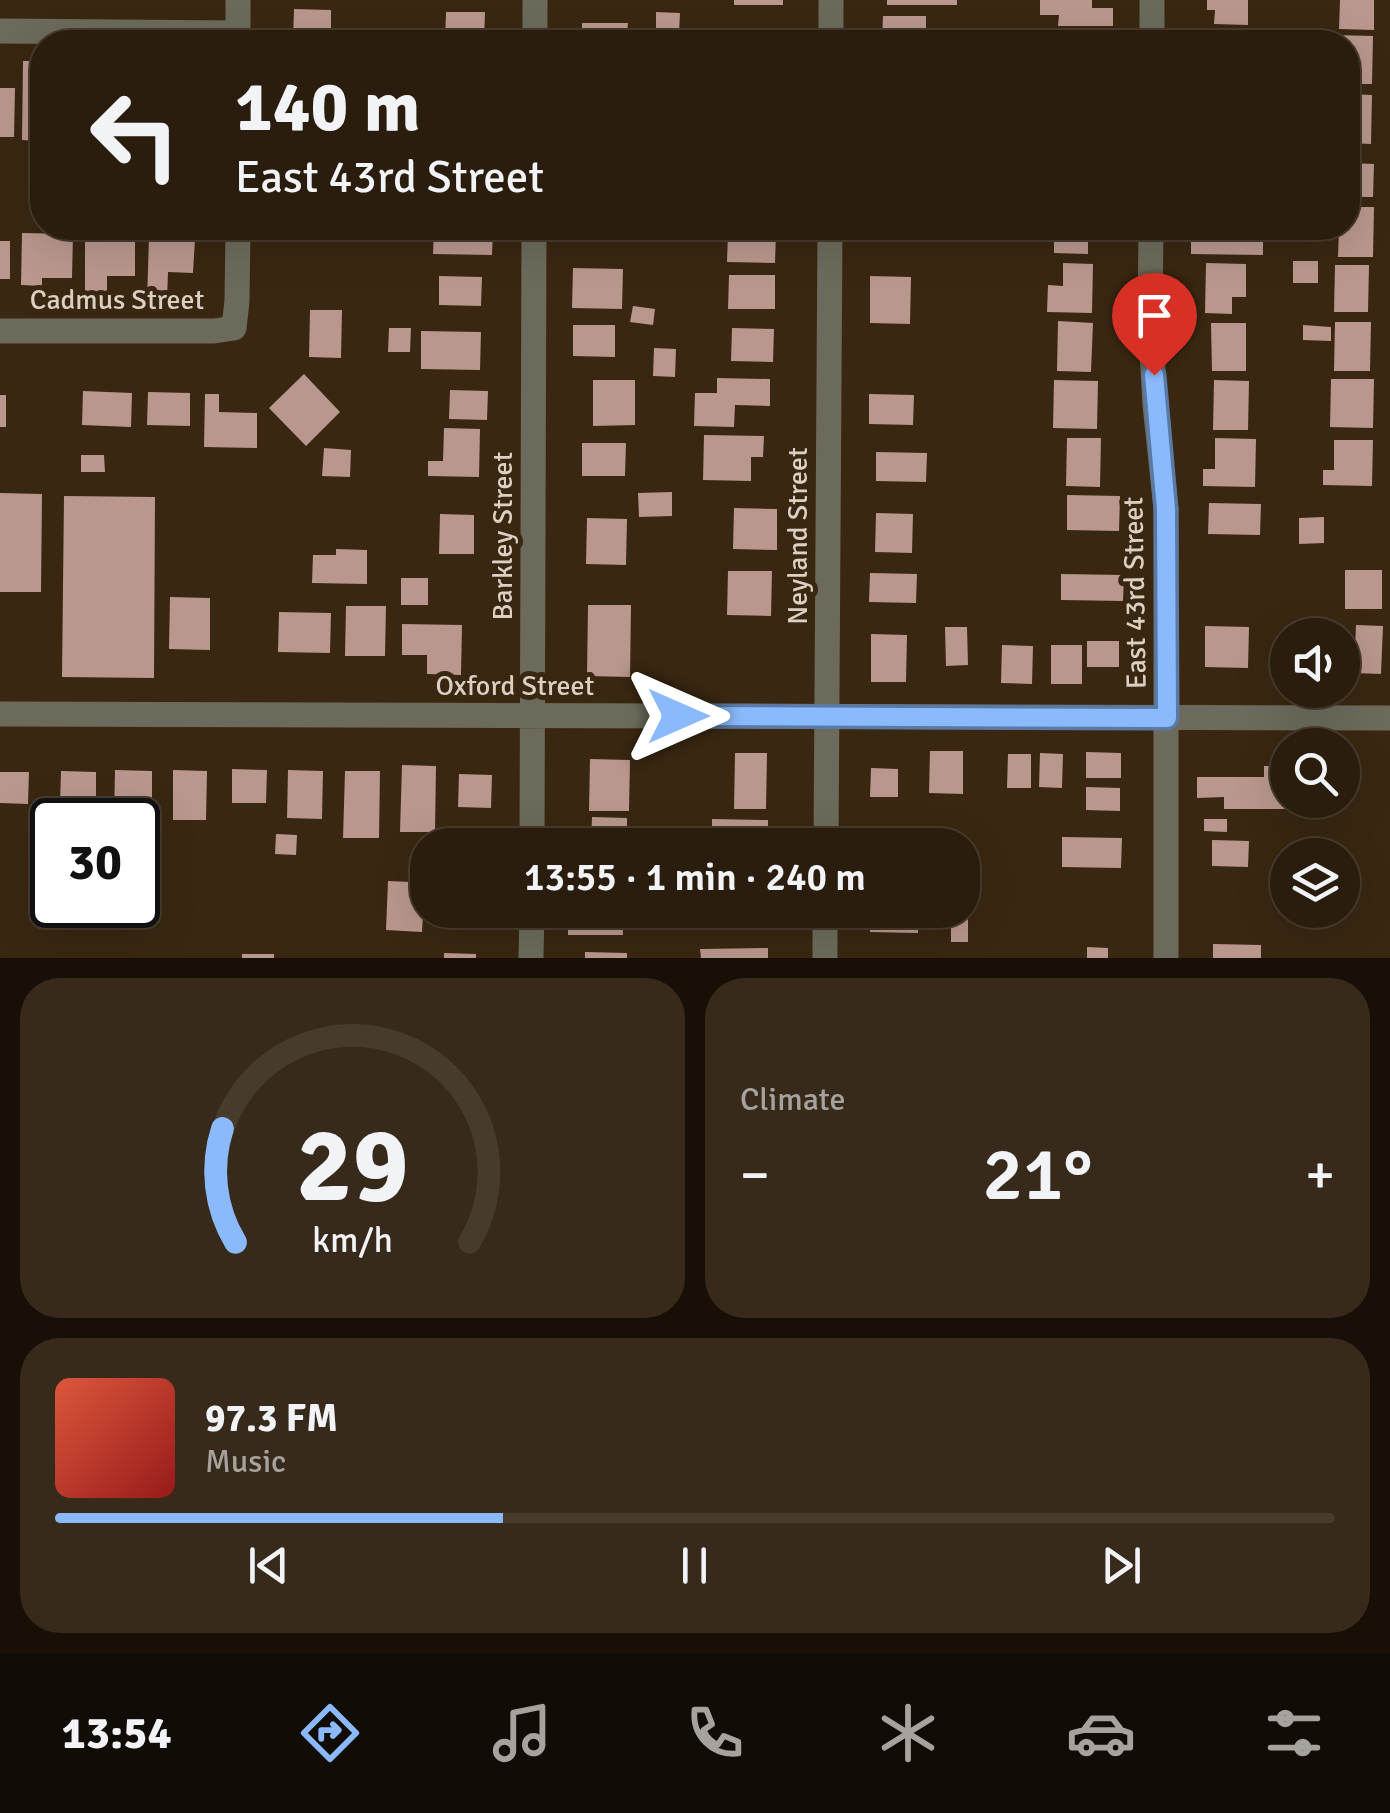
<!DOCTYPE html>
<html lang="en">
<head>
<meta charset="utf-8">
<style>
  :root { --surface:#2b1d0d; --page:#372a1b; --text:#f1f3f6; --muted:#a6a29d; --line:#473b2e; --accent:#8bbafc }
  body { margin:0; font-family:Signika,sans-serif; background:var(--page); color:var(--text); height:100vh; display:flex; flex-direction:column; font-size:38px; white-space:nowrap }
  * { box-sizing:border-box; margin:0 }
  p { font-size:32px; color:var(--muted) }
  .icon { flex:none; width:55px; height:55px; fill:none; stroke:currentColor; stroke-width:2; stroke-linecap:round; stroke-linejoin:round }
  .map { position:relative; height:958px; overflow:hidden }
  .panel { display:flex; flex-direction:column; gap:20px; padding:20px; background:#181007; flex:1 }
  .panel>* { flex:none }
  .guide { position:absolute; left:30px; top:30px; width:1330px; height:210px; border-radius:40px; box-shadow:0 10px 40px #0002,0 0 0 2px var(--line); background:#2b1d0d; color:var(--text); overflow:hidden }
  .tools { position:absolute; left:1270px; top:618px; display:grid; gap:20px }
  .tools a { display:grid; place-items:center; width:90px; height:90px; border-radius:50%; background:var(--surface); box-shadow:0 10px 40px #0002,0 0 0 2px var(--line); font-size:50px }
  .speed { position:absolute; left:30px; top:798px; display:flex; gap:20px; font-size:50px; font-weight:700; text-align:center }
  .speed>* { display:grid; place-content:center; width:130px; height:130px; border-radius:50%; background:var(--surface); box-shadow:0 10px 40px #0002,0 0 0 2px var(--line); line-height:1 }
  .speed .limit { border:5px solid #111; border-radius:15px; background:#fff; color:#111 }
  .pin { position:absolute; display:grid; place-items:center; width:85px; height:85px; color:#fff; margin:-102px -42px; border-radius:50% 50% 50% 0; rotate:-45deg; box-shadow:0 0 10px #0007 }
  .pin .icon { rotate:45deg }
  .me { position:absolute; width:110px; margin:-55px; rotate:90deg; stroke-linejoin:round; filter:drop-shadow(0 0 8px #0008) }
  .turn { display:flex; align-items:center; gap:35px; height:210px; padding:0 40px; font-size:45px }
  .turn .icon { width:130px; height:130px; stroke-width:2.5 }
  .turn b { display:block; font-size:70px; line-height:85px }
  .big { font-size:75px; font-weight:600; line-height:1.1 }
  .panel .widget { flex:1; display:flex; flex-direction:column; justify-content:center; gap:15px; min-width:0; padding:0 35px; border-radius:40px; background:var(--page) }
  .panel .dial { align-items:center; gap:0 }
  .dial svg { height:260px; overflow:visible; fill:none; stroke:var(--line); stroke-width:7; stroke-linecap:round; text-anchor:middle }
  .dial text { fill:var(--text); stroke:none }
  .song { display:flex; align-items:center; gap:30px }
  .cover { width:120px; height:120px; border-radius:15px; background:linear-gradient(135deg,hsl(10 70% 55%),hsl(0 70% 35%)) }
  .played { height:10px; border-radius:5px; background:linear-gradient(90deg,var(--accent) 35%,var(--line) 35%) }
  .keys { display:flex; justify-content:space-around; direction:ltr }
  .heat { display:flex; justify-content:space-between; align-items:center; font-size:55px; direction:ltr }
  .panel .tiles { flex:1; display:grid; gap:20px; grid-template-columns:1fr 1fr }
  .widget:last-child { grid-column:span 2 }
  .trip { position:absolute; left:410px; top:828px; width:570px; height:100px; border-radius:40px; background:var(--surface); box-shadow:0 10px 40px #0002,0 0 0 2px var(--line); font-weight:600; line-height:100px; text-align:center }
  .tabs { display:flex; height:160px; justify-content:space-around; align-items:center; background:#110c05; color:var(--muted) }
  .tabs .icon { width:70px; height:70px }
  .tabs .active { color:var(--accent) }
  .tabs b { font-size:45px; color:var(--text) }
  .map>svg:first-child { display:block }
  .building { fill:#b9978e }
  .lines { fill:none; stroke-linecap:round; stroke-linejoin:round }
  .minor { stroke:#6c6b5b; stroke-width:25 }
  .route-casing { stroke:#5a79a4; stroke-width:25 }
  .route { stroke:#8bbafc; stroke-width:18 }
  .labels { text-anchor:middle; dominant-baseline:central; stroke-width:10; stroke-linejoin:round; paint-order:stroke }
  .street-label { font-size:28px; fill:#dbd0c3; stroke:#392711 }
</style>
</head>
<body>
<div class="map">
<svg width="1390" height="958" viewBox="0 0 1390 958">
  <rect width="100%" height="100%" fill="#392711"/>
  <path class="building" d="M734,0H783V5H734Z
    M887,0H957V5H887Z
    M1040,0H1092V8H1113V26H1058L1059,15H1040Z
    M1207,0H1248V25L1214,24L1215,10H1207Z
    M1340,0H1374V30L1339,29Z
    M294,9L331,10V42H293Z
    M446,12H485L484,42H445Z
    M656,12L680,13L679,34L656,33Z
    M883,16H926V42H882Z
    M582,23H628L627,33L652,34V42H582Z
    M723,30L787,31V42H722Z
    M1059,33H1092V42H1059Z
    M1205,33L1247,34V42H1205Z
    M1335,35L1373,36L1372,84H1348V42H1335Z
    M23,61H42V141L22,140Z
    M0,88H15L14,137H0Z
    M1348,94L1372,95L1371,144L1348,143Z
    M1348,163L1374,164L1373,197H1348Z
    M1348,207H1374L1373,257H1338L1339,228H1348Z
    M292,228H335V242L292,241Z
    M434,228H493L492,255L433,254Z
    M692,228H720L719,242L691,240Z
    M1054,228H1088V254L1054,253Z
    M1207,228H1263V255L1191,254V238H1207Z
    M85,229H135V276H107V294H85Z
    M22,233L73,234L72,278H42V286L21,285Z
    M728,233H776L775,263L727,262Z
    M149,237L195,239L193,273L168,272L167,301H147Z
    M0,241H10V279H0Z
    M1293,261H1318V283H1293Z
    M1063,263L1093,264L1092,313L1047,312L1048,285L1063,286Z
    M1206,263L1246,264V297H1232V314L1205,313Z
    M1335,265H1369L1368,312H1334Z
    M573,268L623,269L622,309L572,308Z
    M729,275H775V309H728Z
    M439,276L482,277L481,306L439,305Z
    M870,276L911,277L910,324L870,323Z
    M633,306L655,309L653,325L630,322Z
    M310,310H342L341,358L309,357Z
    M1058,321L1093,323L1091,372L1057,371Z
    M1335,322H1371L1370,371H1334Z
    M1211,323H1246V371H1212Z
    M573,325H615V357L573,356Z
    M1303,325L1331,327V341L1303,340Z
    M389,328H411L410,352H388Z
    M732,328L774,329L773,362L731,361Z
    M421,331L481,332L480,370L421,369Z
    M654,348L676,349L675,377L653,376Z
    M304,374L340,412L306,446L269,408Z
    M717,378L770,379V406L735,405L734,427L694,426L695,393H717Z
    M1331,379H1374L1373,428L1330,427Z
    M593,380H635V425L593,426Z
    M1054,380L1098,381L1097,429L1053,428Z
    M1214,380L1249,381L1248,430H1213Z
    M450,390L488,391L487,420L449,419Z
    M83,391L132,393L131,427L82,425Z
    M148,392L190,393V426L147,425Z
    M205,394H219V412L257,413V448L204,447Z
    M869,394L914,395L913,425L869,424Z
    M0,395H6V427H0Z
    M444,428L480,429L479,477L428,476V461H443Z
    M704,435L764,436L763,457H751V481L703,480Z
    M1067,438H1101L1100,487L1066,486Z
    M1215,438L1256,439L1255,487L1203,486V469H1215Z
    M1334,440H1373L1372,486L1323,485V470H1334Z
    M582,443H626L625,476H582Z
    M324,448L351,450L350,477L322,476Z
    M876,452L927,453L926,482L876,481Z
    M81,455H104L105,472H81Z
    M672,492V516L639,517L638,493Z
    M0,493L42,494L41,592H0Z
    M1067,495L1120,496L1119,531L1067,530Z
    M64,496L155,497L154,678L62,677Z
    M1209,503L1261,504L1260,535L1208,534Z
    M734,508L777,509V550L733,549Z
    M876,513L913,514L912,553L875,552Z
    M440,514L474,515V554H439Z
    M1324,517V543L1299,544V518Z
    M587,518L627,519L626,565L586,564Z
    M336,549L367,550V584L312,583L313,555H336Z
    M1345,570H1382V609H1345Z
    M728,571H772L771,616L727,615Z
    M870,573L917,574L916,603L869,602Z
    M1061,574L1124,575L1123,601L1061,600Z
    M401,578H428V605H401Z
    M170,597L210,598V650L169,649Z
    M588,605H631L630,677L587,676Z
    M346,606H386L385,656H345Z
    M279,612L331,613L330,653L278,652Z
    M402,624L462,625L461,675L427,674V655H402Z
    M1356,625L1383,626L1381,674L1354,673Z
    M1205,626L1249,627L1248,668L1205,667Z
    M945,627H967L968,665L946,666Z
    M871,634L907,635L906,682H871Z
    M1087,641H1119V667H1087Z
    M1002,645L1033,646L1032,684L1001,683Z
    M1051,645H1082V684H1051Z
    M930,751H963V794L929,793Z
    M1086,752L1121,753V778H1086Z
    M735,753H767L766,809H734Z
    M1040,753L1063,754L1062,788L1039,787Z
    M1008,754H1031V788H1007Z
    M590,759L630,760L629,811H589Z
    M402,765L436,766L435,832H400Z
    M1264,766H1287V809H1224V797L1197,798V777H1264Z
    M871,768L898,769V797H870Z
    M232,769L267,770L266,803H232Z
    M115,770L152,771V818H114Z
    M173,770L207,771L206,820H173Z
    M288,770L323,771L322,819L287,818Z
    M61,771L96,772V804L60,803Z
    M345,771H380L379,838H343Z
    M0,772H29L28,804L0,803Z
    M459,774L492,775L491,808L458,807Z
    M1086,787L1120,788V811L1086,810Z
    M592,817L627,818V845H591Z
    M712,819L768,820V845H729V839H712Z
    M1204,819H1227V832L1204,831Z
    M878,826L927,827V845H877Z
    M276,834L297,835L296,855L275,854Z
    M1062,837L1122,838L1121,868L1062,867Z
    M1212,840L1249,841L1248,867L1212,866Z
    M388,881L412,882L411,897L424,898L422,932L386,930Z
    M591,910H622L623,935H568V914H591Z
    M741,910H773V925H741Z
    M871,910H918V933L870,932Z
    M951,917L968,918V942H951Z
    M1213,944L1261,945V958H1213Z
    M1087,947L1108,948V958H1087Z
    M768,948V958H701L700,949Z
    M585,952L627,953V958H585Z
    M444,953L476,954V958H444Z
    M242,954H274V958H242Z"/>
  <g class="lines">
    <path class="minor" d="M0,31L238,33
      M238,42V0
      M535,42V0
      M831,42V0
      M1152,42V0
      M1151,228L1150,316L1155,405L1166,509V958
      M0,331H214L234,328L237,301L238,228
      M0,714L1390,718
      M532,845L534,228
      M826,845L830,228
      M531,958L532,910
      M825,958V910"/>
  </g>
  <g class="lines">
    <g class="route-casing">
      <path id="route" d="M678,716L1167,718L1166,509L1154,375"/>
    </g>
    <use href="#route" class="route"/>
  </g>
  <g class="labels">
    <g class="street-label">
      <text x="117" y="300">Cadmus Street</text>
      <text transform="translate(503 536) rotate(-90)">Barkley Street</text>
      <text transform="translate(798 536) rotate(-90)">Neyland Street</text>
      <text transform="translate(1135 593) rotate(-91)">East 43rd Street</text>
      <text x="515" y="686">Oxford Street</text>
    </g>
  </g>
</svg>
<div class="tools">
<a><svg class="icon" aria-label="sound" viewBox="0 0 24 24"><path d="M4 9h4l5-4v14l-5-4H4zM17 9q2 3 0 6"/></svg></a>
<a><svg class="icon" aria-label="search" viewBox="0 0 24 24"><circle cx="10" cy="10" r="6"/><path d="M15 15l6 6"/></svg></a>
<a><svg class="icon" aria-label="layers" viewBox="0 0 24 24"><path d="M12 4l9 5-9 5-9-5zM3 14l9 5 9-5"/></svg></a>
</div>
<div class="speed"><div class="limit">30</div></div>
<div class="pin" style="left:1154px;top:375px;background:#d93025"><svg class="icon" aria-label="arrive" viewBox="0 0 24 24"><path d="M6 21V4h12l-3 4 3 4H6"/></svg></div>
<svg class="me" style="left:678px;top:716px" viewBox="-20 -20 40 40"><path d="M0-17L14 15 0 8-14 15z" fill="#8bbafc" stroke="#fff" stroke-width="4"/></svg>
<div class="trip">13:55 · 1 min · 240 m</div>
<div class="guide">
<div class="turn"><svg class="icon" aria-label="left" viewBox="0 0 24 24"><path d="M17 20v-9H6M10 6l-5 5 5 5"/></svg><div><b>140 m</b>East 43rd Street</div></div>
</div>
</div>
<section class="panel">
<div class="tiles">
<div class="widget dial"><svg viewBox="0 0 100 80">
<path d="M14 69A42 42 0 1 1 86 69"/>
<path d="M14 69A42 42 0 0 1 10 34" stroke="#8bbafc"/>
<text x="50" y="56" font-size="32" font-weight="700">29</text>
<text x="50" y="72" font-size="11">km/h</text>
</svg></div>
<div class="widget"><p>Climate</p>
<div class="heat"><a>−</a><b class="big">21°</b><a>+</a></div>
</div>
<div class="widget">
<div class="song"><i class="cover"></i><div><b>97.3 FM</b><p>Music</p></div></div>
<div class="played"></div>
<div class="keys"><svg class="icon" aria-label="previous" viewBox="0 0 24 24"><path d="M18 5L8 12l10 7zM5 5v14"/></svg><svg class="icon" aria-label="pause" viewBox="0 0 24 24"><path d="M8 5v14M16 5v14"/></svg><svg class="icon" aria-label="next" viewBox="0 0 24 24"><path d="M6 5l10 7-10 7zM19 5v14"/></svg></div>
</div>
</div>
</section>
<nav class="tabs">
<b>13:54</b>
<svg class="icon active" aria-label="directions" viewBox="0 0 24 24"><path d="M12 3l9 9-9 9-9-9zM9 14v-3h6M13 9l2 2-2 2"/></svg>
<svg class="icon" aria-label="music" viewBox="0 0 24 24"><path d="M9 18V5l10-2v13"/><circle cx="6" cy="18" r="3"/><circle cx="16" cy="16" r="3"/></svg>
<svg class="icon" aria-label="phone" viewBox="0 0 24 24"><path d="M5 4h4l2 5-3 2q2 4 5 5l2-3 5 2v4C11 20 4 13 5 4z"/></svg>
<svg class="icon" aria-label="climate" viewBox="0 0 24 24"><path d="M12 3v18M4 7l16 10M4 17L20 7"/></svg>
<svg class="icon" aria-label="car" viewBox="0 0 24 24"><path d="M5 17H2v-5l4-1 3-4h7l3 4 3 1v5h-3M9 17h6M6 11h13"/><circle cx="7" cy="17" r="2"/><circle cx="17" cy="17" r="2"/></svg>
<svg class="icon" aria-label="filters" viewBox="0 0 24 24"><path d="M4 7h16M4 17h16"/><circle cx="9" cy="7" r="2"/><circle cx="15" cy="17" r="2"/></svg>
</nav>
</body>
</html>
